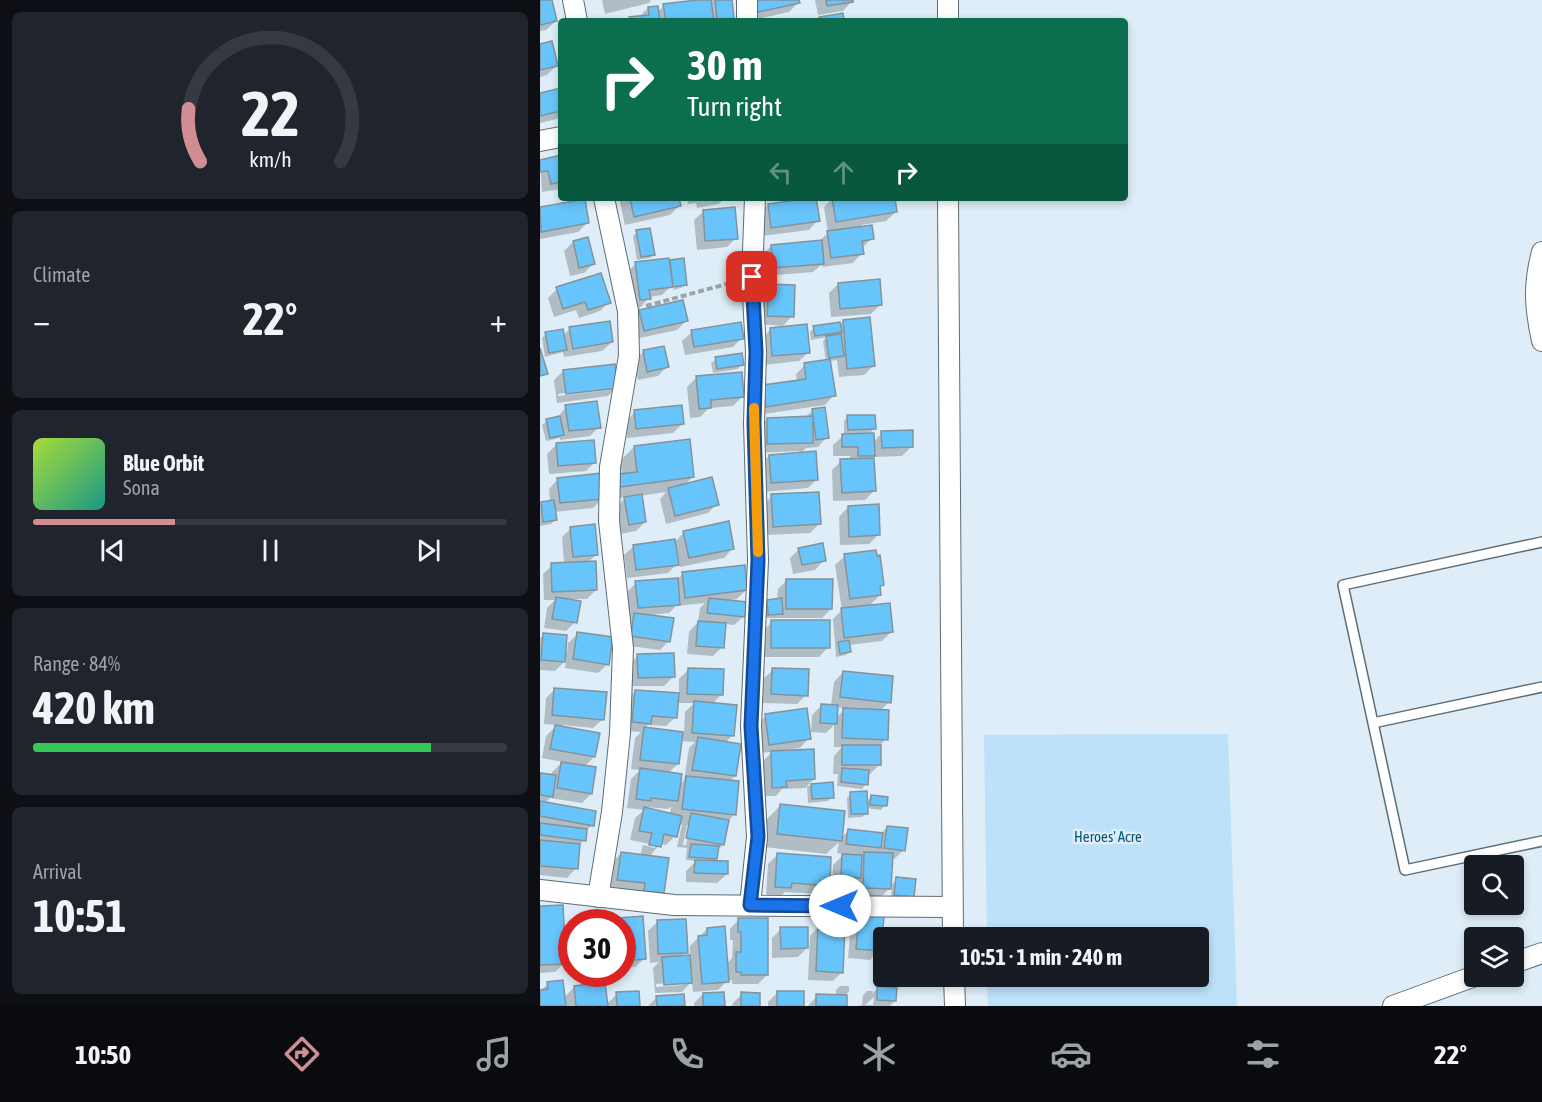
<!DOCTYPE html>
<html lang="en">
<head>
<meta charset="utf-8">
<style>
  :root { --surface:#171b24; --page:#20242c; --text:#f1f3f6; --muted:#9ea1a6; --line:#363941; --accent:#d08d93 }
  body { margin:0; font-family:"Asap Condensed",sans-serif; background:var(--page); color:var(--text); height:100vh; display:flex; flex-direction:column; font-size:22px; white-space:nowrap }
  * { box-sizing:border-box; margin:0 }
  p { font-size:20px; color:var(--muted) }
  .icon { flex:none; width:33px; height:33px; fill:none; stroke:currentColor; stroke-width:2; stroke-linecap:round; stroke-linejoin:round }
  .map { position:relative; flex:1; overflow:hidden }
  .side { display:flex; flex-direction:column; gap:12px; padding:12px; background:#0d0f14; width:540px }
  .side>* { flex:none }
  .top-card { position:absolute; left:18px; top:18px; width:570px; height:183px; border-radius:6px; box-shadow:0 3px 9px #0003; background:#0b6e4f; color:#fff; overflow:hidden }
  .controls { position:absolute; left:924px; top:855px; display:grid; gap:12px }
  .controls a { display:grid; place-items:center; width:60px; height:60px; border-radius:6px; background:var(--surface); box-shadow:0 3px 9px #0003; font-size:30px }
  .speed { position:absolute; left:18px; top:909px; display:flex; gap:12px; font-size:30px; font-weight:700; text-align:center }
  .speed>* { display:grid; place-content:center; width:78px; height:78px; border-radius:50%; background:var(--surface); box-shadow:0 3px 9px #0003; line-height:1 }
  .speed .limit { border:9px solid #d22; background:#fff; color:#111 }
  .pin { position:absolute; display:grid; place-items:center; width:51px; height:51px; color:#fff; margin:-26px; border-radius:12px; box-shadow:0 3px 9px #0006 }
  .me { position:absolute; width:66px; margin:-33px; rotate:270deg; stroke-linejoin:round; filter:drop-shadow(0 0 4px #0008) }
  .turn { display:flex; align-items:center; gap:21px; height:126px; padding:0 30px; font-size:27px }
  .turn .icon { width:78px; height:78px; stroke-width:2.5 }
  .turn b { display:block; font-size:42px; line-height:51px }
  .lanes { display:flex; align-items:center; height:57px; padding:0 30px; background:#0003; justify-content:center; gap:30px; direction:ltr }
  .lanes .off { opacity:.35 }
  .big { font-size:45px; font-weight:700; line-height:1.1 }
  .side .card { flex:1; display:flex; flex-direction:column; justify-content:center; gap:9px; min-width:0; padding:0 21px; border-radius:9px; background:var(--page) }
  .side .dial { align-items:center; gap:0 }
  .dial svg { height:156px; overflow:visible; fill:none; stroke:var(--line); stroke-width:7; stroke-linecap:round; text-anchor:middle }
  .dial text { fill:var(--text); stroke:none }
  .song { display:flex; align-items:center; gap:18px }
  .cover { width:72px; height:72px; border-radius:9px; background:linear-gradient(135deg,hsl(80 70% 55%),hsl(170 70% 35%)) }
  .played { height:6px; border-radius:3px; background:linear-gradient(90deg,var(--accent) 30%,var(--line) 30%) }
  .keys { display:flex; justify-content:space-around; direction:ltr }
  .heat { display:flex; justify-content:space-between; align-items:center; font-size:33px; direction:ltr }
  .charge { height:9px; border-radius:4px; background:linear-gradient(90deg,#34c759 84%,var(--line) 0) }
  .trip { position:absolute; left:333px; top:927px; width:336px; height:60px; border-radius:6px; background:var(--surface); box-shadow:0 3px 9px #0003; font-weight:700; line-height:60px; text-align:center }
  .tabs { display:flex; height:96px; justify-content:space-around; align-items:center; background:#090b0e; color:var(--muted) }
  .tabs .icon { width:42px; height:42px }
  .tabs .active { color:var(--accent) }
  .tabs b { font-size:27px; color:var(--text) }
  main { display:flex; flex:1; min-height:0 }
  .map>svg:first-child { display:block }
  .green { fill:#bce1f9 }
  .shadow { fill:#0003; fill-rule:evenodd }
  .building { fill:#68c5fb; stroke:#84929b; stroke-width:1.5 }
  .lines { fill:none; stroke-linecap:round; stroke-linejoin:round }
  .service-casing { stroke:#5e6c75; stroke-width:12 }
  .minor-casing { stroke:#5e6c75; stroke-width:22 }
  .path { stroke:#99a5ac; stroke-width:4; stroke-dasharray:6 3; stroke-linecap:butt }
  .service { stroke:#fff; stroke-width:9 }
  .minor { stroke:#fff; stroke-width:20 }
  .route-casing { stroke:#114b97; stroke-width:15 }
  .route { stroke:#1a73e8; stroke-width:10 }
  .slow { stroke:#f59e0b; stroke-width:10 }
  .labels { text-anchor:middle; dominant-baseline:central; stroke-width:5; stroke-linejoin:round; paint-order:stroke }
  .park-label { font-size:15px; fill:#065477; stroke:#deedf7 }
</style>
</head>
<body>
<main>
<section class="side">
<div class="card dial"><svg viewBox="0 0 100 80">
<path d="M14 69A42 42 0 1 1 86 69"/>
<path d="M14 69A42 42 0 0 1 8 42" stroke="#d08d93"/>
<text x="50" y="56" font-size="32" font-weight="700">22</text>
<text x="50" y="72" font-size="11">km/h</text>
</svg></div>
<div class="card"><p>Climate</p>
<div class="heat"><a>−</a><b class="big">22°</b><a>+</a></div>
</div>
<div class="card">
<div class="song"><i class="cover"></i><div><b>Blue Orbit</b><p>Sona</p></div></div>
<div class="played"></div>
<div class="keys"><svg class="icon" aria-label="previous" viewBox="0 0 24 24"><path d="M18 5L8 12l10 7zM5 5v14"/></svg><svg class="icon" aria-label="pause" viewBox="0 0 24 24"><path d="M8 5v14M16 5v14"/></svg><svg class="icon" aria-label="next" viewBox="0 0 24 24"><path d="M6 5l10 7-10 7zM19 5v14"/></svg></div>
</div>
<div class="card"><p>Range · 84%</p><b class="big">420 km</b><div class="charge"></div></div>
<div class="card"><p>Arrival</p><b class="big">10:51</b></div>
</section>
<div class="map">
<svg width="1002" height="1006" viewBox="0 0 1002 1006">
  <rect width="100%" height="100%" fill="#deedf7"/>
  <path class="green" d="M688,734L697,1006H448L447,977L658,976V938L447,937L444,735Z"/>
  <path class="shadow" d="M11,0L16,21L6,30L0,31V1Z
    M62,0H111L109,3L65,14Z
    M169,0H191L193,17L189,21H87L90,18L99,17L108,8L117,13L124,5Z
    M204,0H258V3L249,12L209,21Z
    M275,0H312V1L303,11L278,15Z
    M274,18L275,21H257Z
    M0,45L16,66L7,75L0,77Z
    M21,89V115L17,119L0,123V94Z
    M21,157V189L2,192L0,161Z
    M79,198H138L140,205L130,215L85,225Z
    M147,198H184L179,204L157,208L156,203L148,204Z
    M293,198H353L356,212L346,221L321,225L332,238L322,248V253L313,263L282,267V264L273,272L224,276L222,256L231,246L278,242L288,233L284,207Z
    M43,201L47,223L38,232L0,239V209Z
    M228,205L278,220L269,230L222,236L219,214Z
    M164,211L196,238L187,247L157,250L154,220Z
    M97,232L114,254L110,258L97,260L93,236Z
    M33,242L53,264L44,273L30,276L24,251Z
    M130,261L146,284L141,288L132,290L139,283L137,280L122,295L109,297L100,308L91,309L87,273L96,263H128Z
    M298,284L340,305L331,314L291,317L289,293Z
    M229,286L252,316L243,326L219,324L220,295Z
    M17,289L69,302L60,311L39,318L36,310L14,317L8,298Z
    M100,311L146,321L137,330L95,339L91,321Z
    M303,321L333,366L324,375L299,377L297,360L289,361L294,395L285,405L217,415L214,396L257,382L256,374L265,365L286,362L283,341L287,337L271,340L270,332L274,328L301,324Z
    M30,329L72,342L62,351L24,357L23,352L5,357L2,338L6,334L23,335Z
    M231,329L269,352L259,361L224,365L222,339Z
    M152,332L202,338L193,347L145,355L142,341Z
    M123,347L127,367L118,376L98,380L94,361L103,352Z
    M176,359L202,364L198,369L173,373L171,363Z
    M23,371L77,387L68,396L17,403L14,380ZM69,387V390L18,396V394Z
    M156,378L202,397L193,406L169,408L160,417L150,418L147,387Z
    M26,407L59,427L50,436L20,440V438L6,441L2,425L7,421L17,418Z
    M273,410L287,437L278,447L266,448L260,454L277,479L268,488L222,492L220,465L229,456L259,454V451L219,453L218,429L227,419L265,418Z
    M95,412L142,424L133,433L87,438L86,421Z
    M308,417L334,429L328,435L333,442L342,433L372,446L362,456L333,457L334,491L325,500L293,501L292,470L301,461L310,460V456H293V445L304,435V421Z
    M16,445L55,462L46,471L9,474L7,454Z
    M94,447L153,477L143,486L177,504L168,513L126,524L120,499L126,492L100,496L105,522L96,531L80,534L76,508L86,497L66,500L82,475L80,461Z
    M18,479L62,499L53,508L14,512L15,520L11,524L0,526V505L10,502L9,489Z
    M232,496L279,524L270,533L224,535L223,505Z
    M308,507L338,535L329,544L300,545L299,517Z
    M31,528L57,554L47,563L56,590L47,599H32L35,622L26,631L4,628L7,608L15,600H4L3,574L12,565L24,564L22,537Z
    M144,532L193,548L184,558L140,567L139,562L128,573L87,578L84,555L94,546L136,541Z
    M259,549L284,560L275,570L253,574L250,558Z
    M305,556L343,585L339,588L340,595L328,607L351,632L342,641L309,645L310,651L306,655L296,657L293,619L302,610L295,565Z
    M143,574L206,590L197,599L188,600L204,616L194,625L184,624L182,647L173,656L147,654L149,632L158,622L160,608L165,603L136,606L129,613L109,615L129,641L120,650L82,645L85,624L92,617H89L87,592L96,583L137,579Z
    M247,580L291,609L282,618H225L224,605L228,601L237,600L238,589Z
    M232,622L288,647L279,657H223V631Z
    M38,634L68,664L58,673L25,668L26,660L15,671L0,670V638L4,635L27,652L28,643Z
    M98,656L133,677L124,686H89L88,665Z
    M149,669L182,694L172,704L193,735L185,743L195,776L189,782L194,815L187,822L183,845L176,851V858L172,862L187,874L177,883L146,882V871L156,861L146,860L147,848L137,847L142,825L138,824L135,836L126,845L120,844L109,857L123,892L114,902L69,889L72,863L81,853L100,856L103,845L115,848V845L90,840L95,818L104,810L87,808L91,779L100,770L91,769L95,738L101,732L84,731L86,701L95,691L139,695V679ZM137,703H154L145,712L144,733L104,729L108,725L126,726L136,717ZM140,741L155,742L149,748L144,780L139,785L128,773L138,764ZM131,806L130,814L106,809V807L128,809ZM147,825H150L146,845H143Z
    M233,670L266,695L257,704L222,703L223,679Z
    M303,672L349,702L340,711L346,739L339,746V765L330,774H327L326,784L322,789L297,786L298,774H293L294,756L302,747H294V725L286,733L271,732L272,715L281,706H291L294,682ZM296,707L306,708L296,718Z
    M15,689L63,719L53,728L23,725V728L54,757L44,767L51,794L42,803L10,798L4,804L52,825L45,832L44,840L39,846L36,868L27,878L0,875V775L12,776V772L23,762L2,758L6,736L17,725L4,724L6,698Z
    M226,716L269,738L260,748L246,750V752L274,779L267,786L292,784L293,797L288,801L268,803L267,786L265,788L242,789L236,796H224L222,762L232,752L220,753L216,725Z
    M311,794L326,802L332,796L345,805L341,810L326,808L327,813L322,817L308,818L307,798Z
    M241,805L301,838L308,831L340,835L347,827L364,850L354,859H351L350,886L357,879L372,896L368,900L351,899L352,886L340,898L314,897L315,883L310,887L296,886L297,895L292,899H281V894L245,892L240,897L226,896L228,864L238,854L288,885L284,888L292,889L293,865L304,854L297,853L299,842L286,854L224,847L227,819ZM294,876H313V879H293Z
    M0,908L23,932L32,923V973L29,974L26,936H23L24,963L15,972L0,973Z
    M320,916L339,950L330,960L308,958L311,925Z
    M102,917L105,958L95,967L82,968V922H75L78,919Z
    M199,919L227,975L218,984H192V980L187,981L178,990L153,992L152,981L142,992L115,993L113,968L119,962L110,963L108,931L117,922L146,952L141,957H150V946L167,929L186,964L192,958L193,940H190V929ZM143,982V985L116,987V984Z
    M279,926L302,972L293,981L268,980L270,936Z
    M241,929L267,948L258,957L232,958V938Z
    M8,984L24,998L34,987L66,1005L77,994L98,1006H0V991Z
    M300,986H309V992L305,995V1006H268L277,996H296V990Z
    M338,988L355,1001L350,1006H317L322,1005L323,995L327,991H333L332,994ZM334,997L333,1005H325Z
    M237,993L262,1006H228V1002Z
    M163,994L183,1006H154V1003Z
    M202,994L218,1006H192L193,1003Z
    M117,997L144,1006H108Z"/>
  <path class="building" d="M0,0H12L17,21L0,25Z
    M157,0H171L174,21H126L123,4Z
    M175,0H192L194,18L177,20Z
    M215,0H259L260,3L218,12Z
    M286,0H313V2L287,6Z
    M118,6L120,21H90L89,17L109,15L108,7Z
    M303,13L304,21H280L279,17Z
    M12,41L18,66L0,70V44Z
    M21,88V111L0,116V93Z
    M21,155V182L11,184L8,171L0,172V160Z
    M90,198H139L141,206L94,217Z
    M270,198H276L280,221L231,228L228,204Z
    M292,198H355L357,212L296,222Z
    M45,199L49,223L1,232L0,207Z
    M195,207L198,239L165,241L163,210Z
    M332,225L334,239L322,241L324,254L291,258L287,231Z
    M110,228L115,255L101,257L96,230Z
    M48,237L55,264L39,268L33,241Z
    M282,240L284,264L233,268L231,245Z
    M129,258L133,287L109,290L111,299L100,300L95,262Z
    M144,258L147,285L133,287L130,260Z
    M61,273L71,303L48,310L45,302L23,309L16,287Z
    M340,279L342,305L300,309L298,283Z
    M229,284L255,285L254,317L227,316Z
    M143,300L148,321L104,331L99,310Z
    M330,317L335,366L307,369L303,320Z
    M70,321L73,342L33,349L29,327Z
    M201,322L204,339L154,347L151,330Z
    M300,322L302,332L275,336L273,326Z
    M267,324L270,353L232,356L230,328Z
    M23,329L27,350L9,353L5,332Z
    M301,334L304,356L289,358L286,336Z
    M124,346L129,367L107,372L103,350Z
    M0,348L8,374L0,376Z
    M202,353L204,365L177,369L175,357Z
    M290,359L296,396L226,407L223,385L266,379L264,363Z
    M75,364L78,388L26,394L23,370Z
    M202,372L204,397L171,400V408L159,409L156,376Z
    M57,401L61,428L29,431L25,405Z
    M142,405L144,424L96,429L94,410Z
    M285,407L289,438L276,440L272,409Z
    M307,415H335L336,429L308,430Z
    M20,416L24,435L10,438L6,419Z
    M273,416V443L227,444V418Z
    M373,430V447L342,448L341,431Z
    M334,433L335,456H318V447H302V434Z
    M150,439L154,477L80,487L78,474L97,472L94,446Z
    M54,440L56,463L18,466L16,443Z
    M276,451L278,480L231,483L229,455Z
    M334,458L336,491L302,493L300,459Z
    M61,473L63,499L20,503L17,478Z
    M172,477L179,505L135,516L128,488Z
    M279,492L281,524L233,527L231,494Z
    M102,494L106,522L89,525L84,497Z
    M14,500L17,520L3,522L1,502Z
    M339,504L340,535L309,537L308,506Z
    M189,521L194,549L149,558L143,531Z
    M55,524L58,555L33,557L30,527Z
    M135,539L139,565L96,570L93,545Z
    M283,543L286,561L262,565L258,548Z
    M336,550L337,556L340,555L344,585L340,586L341,595L310,599L304,554Z
    M56,561L57,590L12,592L11,563Z
    M205,565L207,590L145,598L142,572Z
    M138,578L140,605L98,608L95,581Z
    M246,579H293L292,609H246Z
    M16,597L41,601L37,623L12,619Z
    M169,598L207,602L205,617L167,613Z
    M242,598L243,614L228,615L227,600Z
    M350,603L353,632L304,638L301,608Z
    M94,613L134,618L130,642L91,636Z
    M231,620H290V648H231Z
    M158,621L186,623L184,648L156,646Z
    M37,632L73,637L69,665L33,659Z
    M3,633L27,635L25,662L1,660Z
    M309,640L311,652L300,654L298,642Z
    M134,653L135,677L98,678L97,654Z
    M148,668L184,669L183,695L147,694Z
    M232,668L269,669L268,696L231,694Z
    M303,671L353,676L351,703L300,697Z
    M14,688L67,692L64,720L12,715Z
    M95,690L139,693L137,718L112,716L111,724L92,722Z
    M154,701L197,705L194,736L152,733Z
    M281,704L298,705L297,724L280,723Z
    M267,708L271,739L229,745L225,714Z
    M303,708L349,710L348,740L302,738Z
    M15,725L60,733L55,757L10,749Z
    M104,727L143,732L139,764L100,760Z
    M158,737L201,744L196,776L152,770Z
    M302,745H341V765H302Z
    M274,749L275,779L246,781L247,787L232,788L231,751Z
    M21,762L56,767L52,794L17,788Z
    M100,768L142,774L138,801L111,798V801L96,799Z
    M302,768L329,770L328,785L301,782Z
    M0,773L16,775L13,797L0,795Z
    M146,776L199,781L196,815L142,809Z
    M293,782L294,798L272,799L271,784Z
    M327,791L328,814H311L310,792Z
    M331,795L348,797L347,806L330,805Z
    M0,801L56,811L54,826L0,816Z
    M240,804L305,811L302,841L237,834Z
    M104,807L142,816L137,837L124,834L121,847L109,845L112,833L99,831Z
    M151,813L189,820L184,845L146,838Z
    M0,823L47,829L46,841L0,835Z
    M347,826L368,828L365,851L344,848Z
    M308,829L343,833L341,848L306,844Z
    M0,840L40,844L38,869L0,866Z
    M151,844L179,846L177,859L149,857Z
    M81,852L129,858L124,893L104,891L105,883L77,880Z
    M324,852L353,853L351,889L323,888Z
    M237,853L291,857L290,886L252,883L251,888L235,887Z
    M302,854L322,855L321,878L301,877Z
    M155,860L188,861V874L154,873Z
    M356,877L376,879L374,897L354,895Z
    M284,887H298V895H284Z
    M23,905L26,964L0,965V906Z
    M319,914L344,916L341,951L316,949Z
    M63,915L64,922H34V919Z
    M103,916L106,959L82,961V922H78V918Z
    M198,918H228V975H201V972H196V952H201V932H198Z
    M146,919L148,953L118,954L117,920Z
    M278,925L305,926L303,973L276,971Z
    M185,926L189,982L162,984L158,936L167,935V928Z
    M240,927H268V948L241,949Z
    M150,955L152,983L124,985L122,957Z
    M23,980L26,1006H0V990L8,989L7,982Z
    M65,982L68,1006H36L34,986Z
    M337,986L357,988L356,1001L337,1000Z
    M99,991L100,1006H77L76,992Z
    M237,991H264V1006H237Z
    M184,992L185,1006H163V993Z
    M201,992L220,993V1006H201Z
    M144,994L145,1006H117L116,996Z
    M276,994L307,995V1006H276Z"/>
  <g class="lines">
    <g class="service-casing">
      <path id="service" d="M1002,542L803,585L865,870L1002,841
        M833,723L1002,687"/>
    </g>
    <g class="minor-casing">
      <path id="minor" d="M33,0L37,21
        M207,0V21
        M408,0V21
        M0,141L21,137
        M408,198L413,938
        M1002,252C993,286 995,308 1002,341
        M0,890L134,905L412,907
        M58,897L72,812L80,733L83,648L69,521L70,467L89,356L88,311L64,198
        M210,905L217,837L211,726L218,560L214,423L216,352L212,277L215,198
        M974,963L1002,953
        M414,976L415,1006
        M853,1006L935,976"/>
    </g>
    <path class="path" d="M106,306L194,282"/>
    <use href="#service" class="service"/>
    <use href="#minor" class="minor"/>
  </g>
  <g class="lines">
    <g class="route-casing">
      <path id="route" d="M212,277L216,352L214,423L218,560L211,726L218,837L210,905L300,906"/>
    </g>
    <use href="#route" class="route"/>
    <path class="slow" d="M214,408L218,552"/>
  </g>
  <g class="labels">
    <g class="park-label">
      <text x="568" y="836">Heroes' Acre</text>
    </g>
  </g>
</svg>
<div class="controls">
<a><svg class="icon" aria-label="search" viewBox="0 0 24 24"><circle cx="10" cy="10" r="6"/><path d="M15 15l6 6"/></svg></a>
<a><svg class="icon" aria-label="layers" viewBox="0 0 24 24"><path d="M12 4l9 5-9 5-9-5zM3 14l9 5 9-5"/></svg></a>
</div>
<div class="speed"><div class="limit">30</div></div>
<div class="pin" style="left:212px;top:277px;background:#d93025"><svg class="icon" aria-label="arrive" viewBox="0 0 24 24"><path d="M6 21V4h12l-3 4 3 4H6"/></svg></div>
<svg class="me" style="left:300px;top:906px" viewBox="-20 -20 40 40"><circle r="19" fill="#fff"/><path d="M0-13L10 11 0 6-10 11z" fill="#1a73e8"/></svg>
<div class="trip">10:51 · 1 min · 240 m</div>
<div class="top-card">
<div class="turn"><svg class="icon" aria-label="right" viewBox="0 0 24 24"><path d="M7 20v-9h11M14 6l5 5-5 5"/></svg><div><b>30 m</b>Turn right</div></div>
<div class="lanes"><svg class="icon off" aria-label="left" viewBox="0 0 24 24"><path d="M17 20v-9H6M10 6l-5 5 5 5"/></svg><svg class="icon off" aria-label="ahead" viewBox="0 0 24 24"><path d="M12 20V5M6 11l6-6 6 6"/></svg><svg class="icon" aria-label="right" viewBox="0 0 24 24"><path d="M7 20v-9h11M14 6l5 5-5 5"/></svg></div>
</div>
</div>
</main>
<nav class="tabs">
<b>10:50</b>
<svg class="icon active" aria-label="directions" viewBox="0 0 24 24"><path d="M12 3l9 9-9 9-9-9zM9 14v-3h6M13 9l2 2-2 2"/></svg>
<svg class="icon" aria-label="music" viewBox="0 0 24 24"><path d="M9 18V5l10-2v13"/><circle cx="6" cy="18" r="3"/><circle cx="16" cy="16" r="3"/></svg>
<svg class="icon" aria-label="phone" viewBox="0 0 24 24"><path d="M5 4h4l2 5-3 2q2 4 5 5l2-3 5 2v4C11 20 4 13 5 4z"/></svg>
<svg class="icon" aria-label="climate" viewBox="0 0 24 24"><path d="M12 3v18M4 7l16 10M4 17L20 7"/></svg>
<svg class="icon" aria-label="car" viewBox="0 0 24 24"><path d="M5 17H2v-5l4-1 3-4h7l3 4 3 1v5h-3M9 17h6M6 11h13"/><circle cx="7" cy="17" r="2"/><circle cx="17" cy="17" r="2"/></svg>
<svg class="icon" aria-label="filters" viewBox="0 0 24 24"><path d="M4 7h16M4 17h16"/><circle cx="9" cy="7" r="2"/><circle cx="15" cy="17" r="2"/></svg>
<b>22°</b>
</nav>
</body>
</html>
